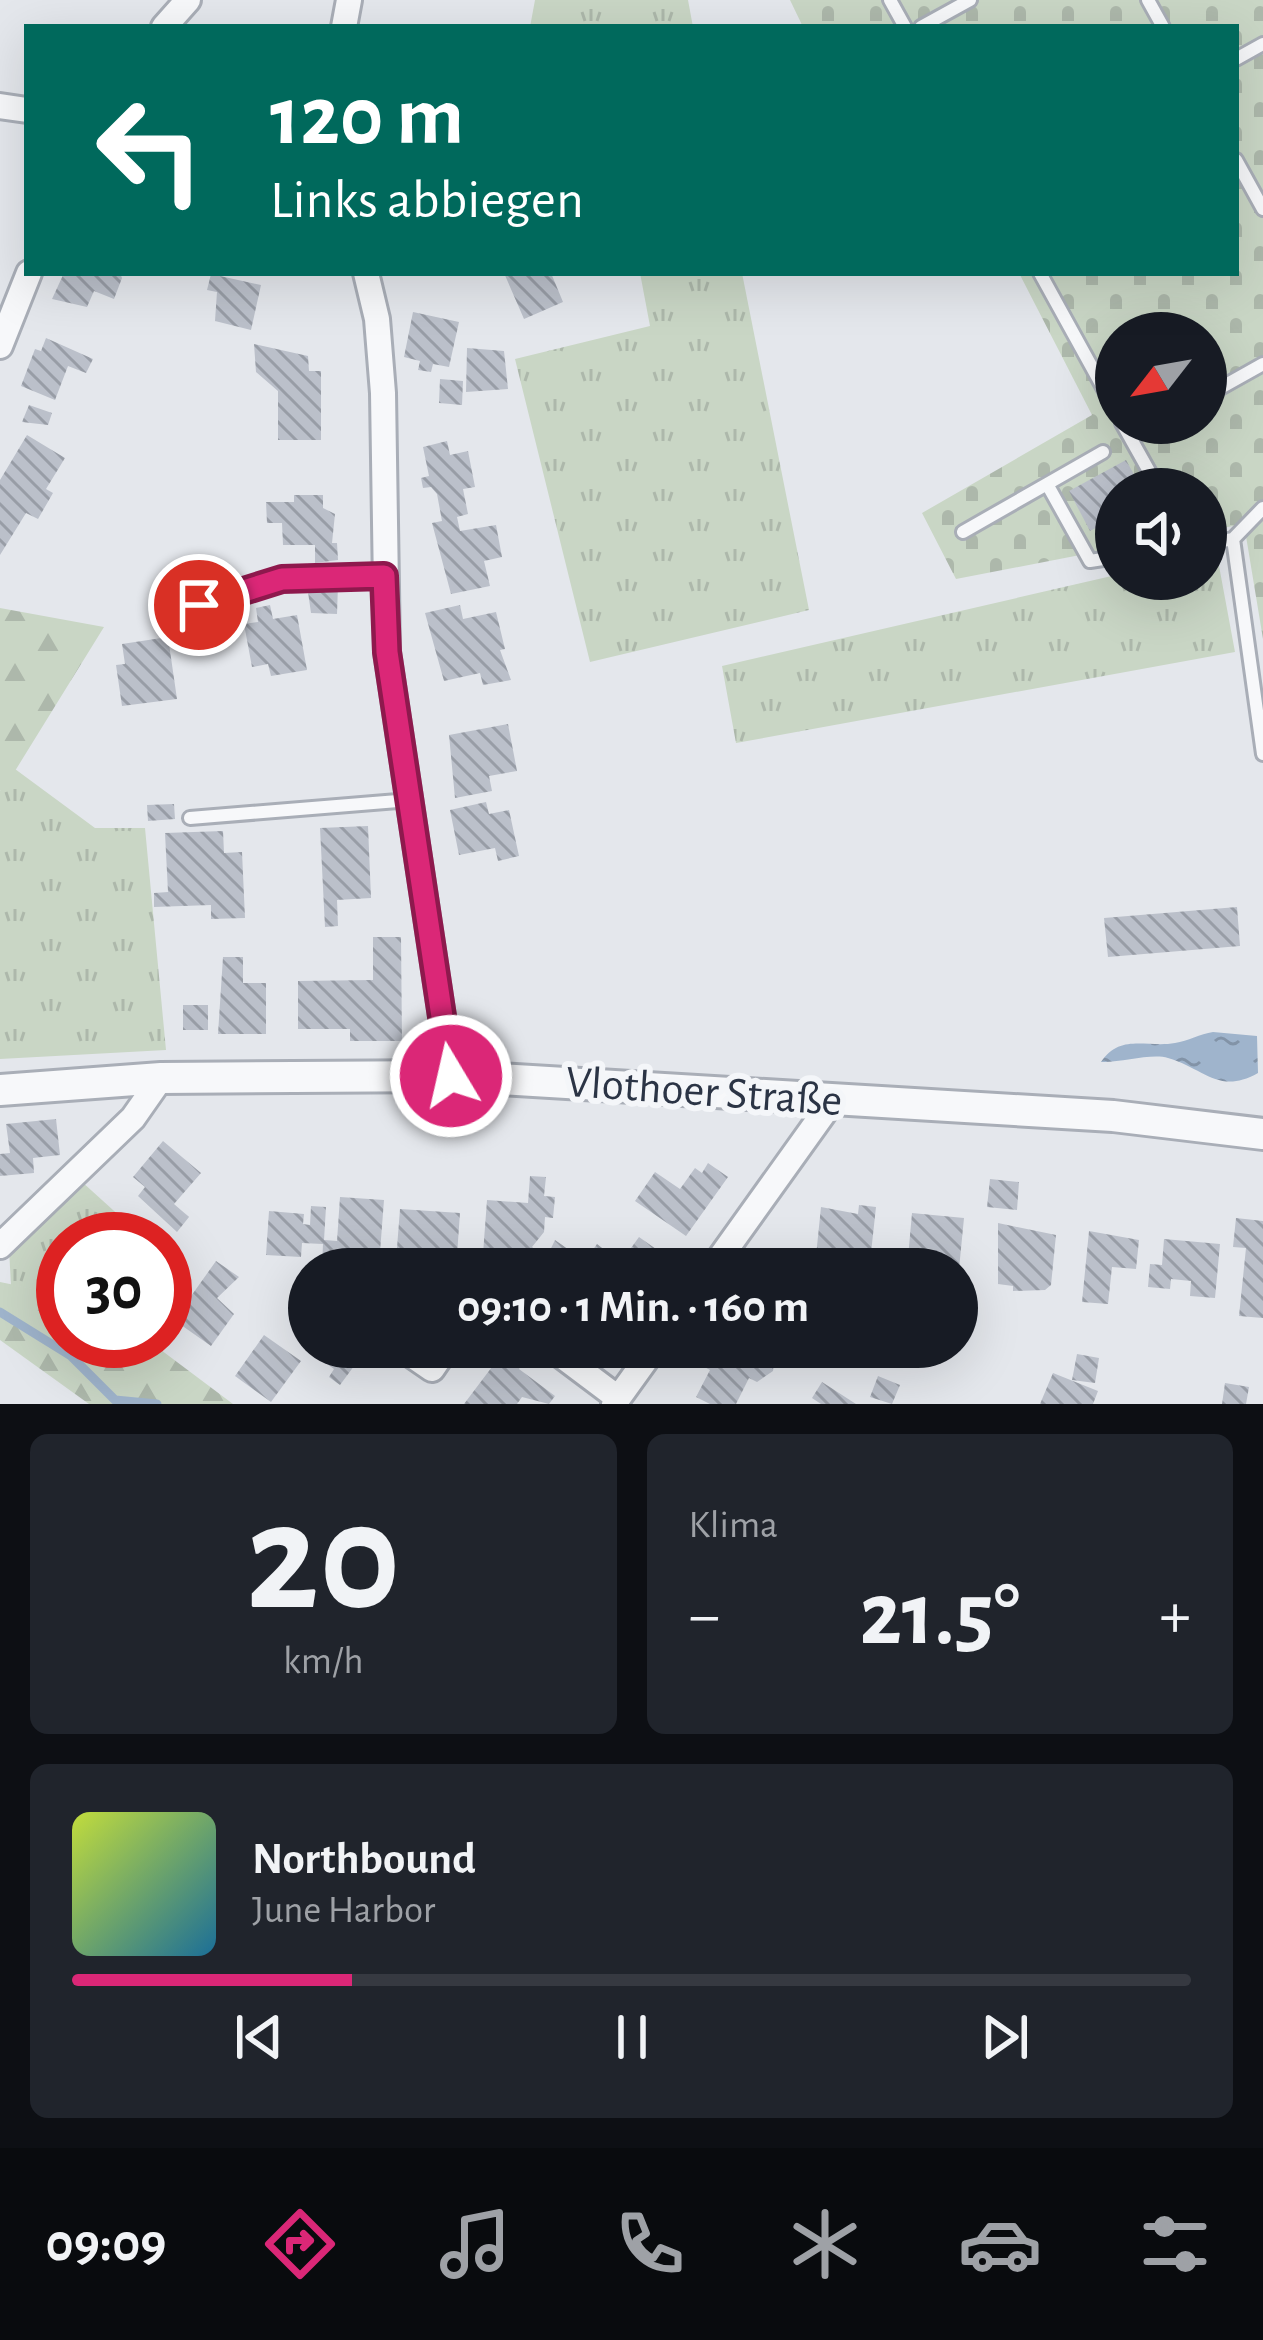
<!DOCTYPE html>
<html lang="de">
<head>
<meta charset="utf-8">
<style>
  :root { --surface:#171b24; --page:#20242c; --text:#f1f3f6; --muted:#9ea1a6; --line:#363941; --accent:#db2777 }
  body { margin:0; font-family:"Alegreya Sans",sans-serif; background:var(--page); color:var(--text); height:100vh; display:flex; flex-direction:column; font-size:45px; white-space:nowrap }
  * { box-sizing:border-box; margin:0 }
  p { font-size:39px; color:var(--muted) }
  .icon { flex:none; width:66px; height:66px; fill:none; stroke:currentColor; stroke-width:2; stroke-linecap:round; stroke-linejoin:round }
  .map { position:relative; height:1404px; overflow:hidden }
  .panel { display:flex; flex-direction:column; gap:30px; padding:30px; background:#0d0f14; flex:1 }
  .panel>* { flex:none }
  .top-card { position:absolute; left:24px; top:24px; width:1215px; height:252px; border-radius:0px; box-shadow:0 12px 48px #0002; background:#00695c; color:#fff; overflow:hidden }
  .needle { width:78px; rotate:239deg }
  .fabs { position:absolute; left:1095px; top:312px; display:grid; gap:24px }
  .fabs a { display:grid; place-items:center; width:132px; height:132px; border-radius:50%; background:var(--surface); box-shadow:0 12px 48px #0002; font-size:60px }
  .speed { position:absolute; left:36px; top:1212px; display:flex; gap:24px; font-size:60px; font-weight:700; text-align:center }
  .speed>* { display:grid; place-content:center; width:156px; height:156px; border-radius:50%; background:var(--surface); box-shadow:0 12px 48px #0002; line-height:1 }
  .speed .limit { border:18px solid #d22; background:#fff; color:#111 }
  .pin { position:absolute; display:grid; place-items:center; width:102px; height:102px; color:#fff; margin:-51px; border:6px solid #fff; border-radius:50%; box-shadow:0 3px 12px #0007 }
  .me { position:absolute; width:132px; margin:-66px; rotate:351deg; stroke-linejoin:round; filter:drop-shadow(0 0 9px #0008) }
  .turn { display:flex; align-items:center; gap:42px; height:252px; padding:0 48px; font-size:54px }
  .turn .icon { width:156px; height:156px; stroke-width:2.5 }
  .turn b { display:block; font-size:84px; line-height:102px }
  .big { font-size:90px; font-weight:600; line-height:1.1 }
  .panel .tile { flex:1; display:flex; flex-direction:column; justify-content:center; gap:18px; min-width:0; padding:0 42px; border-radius:18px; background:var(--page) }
  .panel .dial { align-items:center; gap:0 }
  .dial b { font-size:156px; line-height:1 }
  .song { display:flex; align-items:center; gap:36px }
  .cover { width:144px; height:144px; border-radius:18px; background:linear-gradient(135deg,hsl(70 70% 55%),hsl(200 70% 35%)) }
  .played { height:12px; border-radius:6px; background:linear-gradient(90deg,var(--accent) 25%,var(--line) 25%) }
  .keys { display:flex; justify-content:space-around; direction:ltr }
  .heat { display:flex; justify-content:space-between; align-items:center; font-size:66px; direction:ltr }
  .panel .tiles { flex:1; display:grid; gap:30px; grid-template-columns:1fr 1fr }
  .tile:last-child { grid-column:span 2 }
  .trip { position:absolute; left:288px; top:1248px; width:690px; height:120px; border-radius:60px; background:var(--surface); box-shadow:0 12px 48px #0002; font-weight:600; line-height:120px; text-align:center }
  .menu { display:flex; height:192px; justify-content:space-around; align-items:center; background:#090b0e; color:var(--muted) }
  .menu .icon { width:84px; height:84px }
  .menu .current { color:var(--accent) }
  .menu b { font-size:54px; color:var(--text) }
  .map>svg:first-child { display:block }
  .grass { fill:url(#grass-tufts) }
  .forest { fill:url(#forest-firs) }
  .cemetery { fill:url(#cemetery-stones); fill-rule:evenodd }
  .water { fill:url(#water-ripples) }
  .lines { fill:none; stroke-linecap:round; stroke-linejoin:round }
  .stream { stroke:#9fb4cc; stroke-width:9 }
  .building { fill:url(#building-back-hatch) }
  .service-casing { stroke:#a9aeb7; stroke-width:18 }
  .minor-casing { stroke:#a9aeb7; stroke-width:30 }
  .tertiary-casing { stroke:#a9aeb7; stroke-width:36 }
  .service { stroke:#f7f8fa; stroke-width:12 }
  .minor { stroke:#f7f8fa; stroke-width:24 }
  .tertiary { stroke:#f7f8fa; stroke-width:30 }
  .route-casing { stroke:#8e194d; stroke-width:30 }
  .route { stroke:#db2777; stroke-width:21 }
  .labels { text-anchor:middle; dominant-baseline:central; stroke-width:12; stroke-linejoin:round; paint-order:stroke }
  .street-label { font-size:45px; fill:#2b3445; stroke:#f4f6f9 }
</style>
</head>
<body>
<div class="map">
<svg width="1263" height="1404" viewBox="0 0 1263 1404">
  <defs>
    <pattern id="grass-tufts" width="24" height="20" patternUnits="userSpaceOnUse" patternTransform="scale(3)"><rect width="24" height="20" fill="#c9d6c5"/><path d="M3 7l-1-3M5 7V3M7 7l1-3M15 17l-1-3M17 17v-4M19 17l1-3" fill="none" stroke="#adb8ab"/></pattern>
    <pattern id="forest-firs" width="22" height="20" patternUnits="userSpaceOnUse" patternTransform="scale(3)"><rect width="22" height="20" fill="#c9d6c5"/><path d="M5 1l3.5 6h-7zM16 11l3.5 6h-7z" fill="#adb8ab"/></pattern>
    <pattern id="cemetery-stones" width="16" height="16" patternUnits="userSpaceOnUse" patternTransform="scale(3)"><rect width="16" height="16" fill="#c9d6c5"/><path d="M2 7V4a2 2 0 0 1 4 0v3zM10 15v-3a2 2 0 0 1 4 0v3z" fill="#adb8ab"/></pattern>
    <pattern id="water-ripples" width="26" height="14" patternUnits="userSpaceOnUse" patternTransform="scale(3)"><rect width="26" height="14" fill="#9fb4cc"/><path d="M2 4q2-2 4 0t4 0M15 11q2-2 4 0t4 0" fill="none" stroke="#8293a7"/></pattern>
    <pattern id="building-back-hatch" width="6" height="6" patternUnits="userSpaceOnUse" patternTransform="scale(3)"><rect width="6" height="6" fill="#bbc0ca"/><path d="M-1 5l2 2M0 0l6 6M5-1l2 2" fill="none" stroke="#989da6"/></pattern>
  </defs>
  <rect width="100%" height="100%" fill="#e4e7ec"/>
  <path class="grass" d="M535,0H688L693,27H530Z
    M640,273H742L809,610L590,662L515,359L650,326Z
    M1217,555L1235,652L736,743L722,666L1116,575L1206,579V557Z
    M15,769L95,828H145L166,1050L0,1059V791Z
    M81,1181L145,1239H63V1295L11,1285L9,1249Z"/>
  <path class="forest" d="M0,608L104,627L2,792L0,790Z
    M0,1282L63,1295V1341H149L233,1404H89L0,1340Z"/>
  <path class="cemetery" d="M790,0H1263V639L1244,524L1206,531V489H1116V548L956,579L922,513L1092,415L1019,273H1236V27H803ZM1116,333H1206V423H1116Z"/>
  <path class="water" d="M1213,1032L1257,1036L1258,1073C1219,1095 1205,1069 1168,1058C1151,1053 1121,1063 1101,1062C1120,1033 1147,1048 1175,1043C1188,1041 1200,1034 1213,1032Z"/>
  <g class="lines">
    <path class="stream" d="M0,1312L71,1356L115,1400L157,1404"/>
  </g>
  <path class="building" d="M64,273H120L122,278L114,299L94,291L87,307L52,299Z
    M504,273H551L563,302L524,319Z
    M211,274L261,285L251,330L215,321L217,292L207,290Z
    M413,312L459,322L449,367L433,364L431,372L418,370L420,361L404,357Z
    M46,338L93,359L86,373L68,366L55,400L21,386L35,349L41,351Z
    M254,344L308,356L309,371H321V440H278V391L256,372Z
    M467,348L504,351L508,389L466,392Z
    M440,379L463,381L462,405L439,403Z
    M29,405L52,413L48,425L22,422Z
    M27,435L65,458L46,489L53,493L38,519L26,513L0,555V480Z
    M447,441L450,455L468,451L475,487L463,489L468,514L457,517L460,531L496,525L502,557L484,561L490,586L451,594L432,523L442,521L437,494L431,487L423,488L421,478L429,476L423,447Z
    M1126,460L1142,489H1116V517L1090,531L1069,491Z
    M294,495H323V508L335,514L332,543H337L338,560L315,563V545H283L282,523H267L266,502H294Z
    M307,585H338L337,614L311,613Z
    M270,605L273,619L297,615L307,670L271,676L268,664L252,667L244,624L258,622L256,608Z
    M460,605L463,619L496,612L505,649L500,650L511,680L483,685L480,673L444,681L425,613Z
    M168,637L177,699L122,706L116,665L125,664L122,644Z
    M508,724L517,771L489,776L492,791L455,798L449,735Z
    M486,802L489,814L509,810L519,856L498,861L495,848L459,855L450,810Z
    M174,804L175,819L148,821L147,805Z
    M368,826L371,898L337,900L338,926L325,927L320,828Z
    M223,831L224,853L242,852L245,918L211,919V905L154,907V893L168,892L165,833Z
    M1237,907L1240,946L1108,957L1104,918Z
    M373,937H401L402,1041H350V1029H298V981L373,980Z
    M223,957H243V983H266V1034H218Z
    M183,1005H208V1030H183Z
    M429,1113L448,1114V1133H429Z
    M56,1119L60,1155L33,1158L34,1173L0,1176V1154L10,1153L6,1124Z
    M163,1141L201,1173L174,1204L189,1217L177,1232L138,1196L145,1187L133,1177Z
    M708,1163L728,1177L686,1236L635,1201L655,1172L680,1189L695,1168L702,1173Z
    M530,1176L546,1177L544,1196L555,1197L553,1218L545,1217L544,1232L532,1247L542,1255L532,1269H516L524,1258L483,1254L487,1200L528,1203Z
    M990,1179L1019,1182L1017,1210L987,1207Z
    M340,1197L384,1200L379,1265L337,1262V1267L322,1266L323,1244L302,1243L301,1257L266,1255L269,1211L304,1214L303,1224L310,1225L311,1206L326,1207L324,1240L337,1241Z
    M859,1205L876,1207L870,1262L816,1256L821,1207L858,1214Z
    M400,1209L460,1213L456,1269H408L410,1249L397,1248Z
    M912,1213L964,1218L959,1269H907Z
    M1236,1218L1263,1221V1318L1239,1316L1246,1248L1233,1247Z
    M998,1223L1056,1235L1051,1285L1045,1290L1013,1291V1286L998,1284Z
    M1089,1231L1139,1240L1136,1269L1112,1267L1108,1304L1082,1302Z
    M639,1237L673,1261L667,1269L618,1266Z
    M1164,1239L1220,1244L1215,1298L1190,1296L1191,1281L1171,1279L1170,1289L1148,1287L1150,1264L1162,1265Z
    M555,1240L585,1261L597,1244L614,1257L605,1269L589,1262L595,1269H541Z
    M216,1261L239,1277L217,1298L234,1314L211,1346L174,1320Z
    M264,1335L301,1361L271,1402L235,1376Z
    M322,1347H351L345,1354L357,1362L340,1385L329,1377L334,1369L316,1356Z
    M507,1347L526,1359L519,1369L555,1396L549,1404L522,1397L517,1404H464Z
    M715,1347H765L774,1362L773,1371L757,1382L749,1378L736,1404H710L696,1397L710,1370L699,1364Z
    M1077,1354L1099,1358L1095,1383L1072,1380Z
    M1053,1373L1098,1391L1093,1404H1040Z
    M878,1376L900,1385L892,1404L870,1397Z
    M822,1382L856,1404H821L812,1398Z
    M1225,1383L1249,1387L1246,1404H1222Z"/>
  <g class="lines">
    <g class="service-casing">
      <path id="service" d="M890,0L905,27
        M1148,0L1163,27
        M921,27L970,0
        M1236,59L1263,44
        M1236,160L1263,209
        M1040,273L1116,411
        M1206,396L1263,364
        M1122,423L1159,489
        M1130,437L1156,423
        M1103,452L1047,484L1090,561L1116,557
        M963,532L1047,484
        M1233,539L1263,754
        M1206,544L1233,539L1263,508
        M165,620C242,586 299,573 384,576
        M190,818L410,800"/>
    </g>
    <g class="minor-casing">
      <path id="minor" d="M164,27L188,0
        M344,27L349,0
        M0,106L27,110
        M366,273L377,319L383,393L387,652L451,1076
        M0,346L29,273
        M0,1246L133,1118L161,1078
        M712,1269L833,1100
        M400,1347L432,1369L447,1347
        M550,1347L618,1398
        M614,1404L655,1347"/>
    </g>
    <g class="tertiary-casing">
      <path id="tertiary" d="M0,1090L161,1078L451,1076L1113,1116L1263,1134"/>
    </g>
    <use href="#service" class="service"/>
    <use href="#minor" class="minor"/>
    <use href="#tertiary" class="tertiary"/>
  </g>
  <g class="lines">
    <g class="route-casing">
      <path id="route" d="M199,605L282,579L384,576L387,652L451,1076"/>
    </g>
    <use href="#route" class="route"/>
  </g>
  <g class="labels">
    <g class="street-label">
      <text transform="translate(704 1092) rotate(4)">Vlothoer Straße</text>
    </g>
  </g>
</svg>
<div class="fabs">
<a><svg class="needle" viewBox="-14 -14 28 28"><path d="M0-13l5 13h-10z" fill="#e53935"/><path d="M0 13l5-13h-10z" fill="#9ea1a6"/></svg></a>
<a><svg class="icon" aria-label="sound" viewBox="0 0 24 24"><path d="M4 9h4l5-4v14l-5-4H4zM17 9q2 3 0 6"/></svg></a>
</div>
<div class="speed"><div class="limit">30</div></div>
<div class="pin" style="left:199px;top:605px;background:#d93025"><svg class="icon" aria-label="arrive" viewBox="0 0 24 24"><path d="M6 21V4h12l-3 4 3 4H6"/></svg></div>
<svg class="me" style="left:451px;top:1076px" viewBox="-20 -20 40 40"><circle r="17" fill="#db2777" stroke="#fff" stroke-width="3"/><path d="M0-11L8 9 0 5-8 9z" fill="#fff"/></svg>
<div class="trip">09:10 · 1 Min. · 160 m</div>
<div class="top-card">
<div class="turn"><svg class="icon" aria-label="left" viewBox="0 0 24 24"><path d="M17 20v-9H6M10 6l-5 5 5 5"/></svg><div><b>120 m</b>Links abbiegen</div></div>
</div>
</div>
<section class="panel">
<div class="tiles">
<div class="tile dial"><b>20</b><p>km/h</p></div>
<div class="tile"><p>Klima</p>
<div class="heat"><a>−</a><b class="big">21.5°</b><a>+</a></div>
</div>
<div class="tile">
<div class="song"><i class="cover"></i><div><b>Northbound</b><p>June Harbor</p></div></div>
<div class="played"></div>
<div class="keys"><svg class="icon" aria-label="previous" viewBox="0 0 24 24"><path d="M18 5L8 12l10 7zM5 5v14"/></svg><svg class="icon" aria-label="pause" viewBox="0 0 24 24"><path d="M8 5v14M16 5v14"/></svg><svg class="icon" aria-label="next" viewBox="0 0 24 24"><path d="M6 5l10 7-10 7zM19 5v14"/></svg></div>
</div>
</div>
</section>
<nav class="menu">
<b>09:09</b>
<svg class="icon current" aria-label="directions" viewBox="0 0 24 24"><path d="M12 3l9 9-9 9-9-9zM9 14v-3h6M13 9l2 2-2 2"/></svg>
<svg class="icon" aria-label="music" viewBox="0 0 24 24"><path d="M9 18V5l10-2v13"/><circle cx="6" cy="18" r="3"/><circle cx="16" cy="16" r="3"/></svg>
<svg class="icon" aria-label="phone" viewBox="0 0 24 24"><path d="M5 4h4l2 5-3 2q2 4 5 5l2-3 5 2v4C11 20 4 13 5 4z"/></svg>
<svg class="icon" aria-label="climate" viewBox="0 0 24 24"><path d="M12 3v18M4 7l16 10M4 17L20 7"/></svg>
<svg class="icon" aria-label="car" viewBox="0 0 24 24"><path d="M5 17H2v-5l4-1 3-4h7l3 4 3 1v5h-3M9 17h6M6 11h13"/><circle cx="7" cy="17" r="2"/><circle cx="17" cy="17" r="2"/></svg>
<svg class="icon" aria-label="filters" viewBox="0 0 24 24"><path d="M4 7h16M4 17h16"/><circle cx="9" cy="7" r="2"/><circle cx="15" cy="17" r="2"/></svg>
</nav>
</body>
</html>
